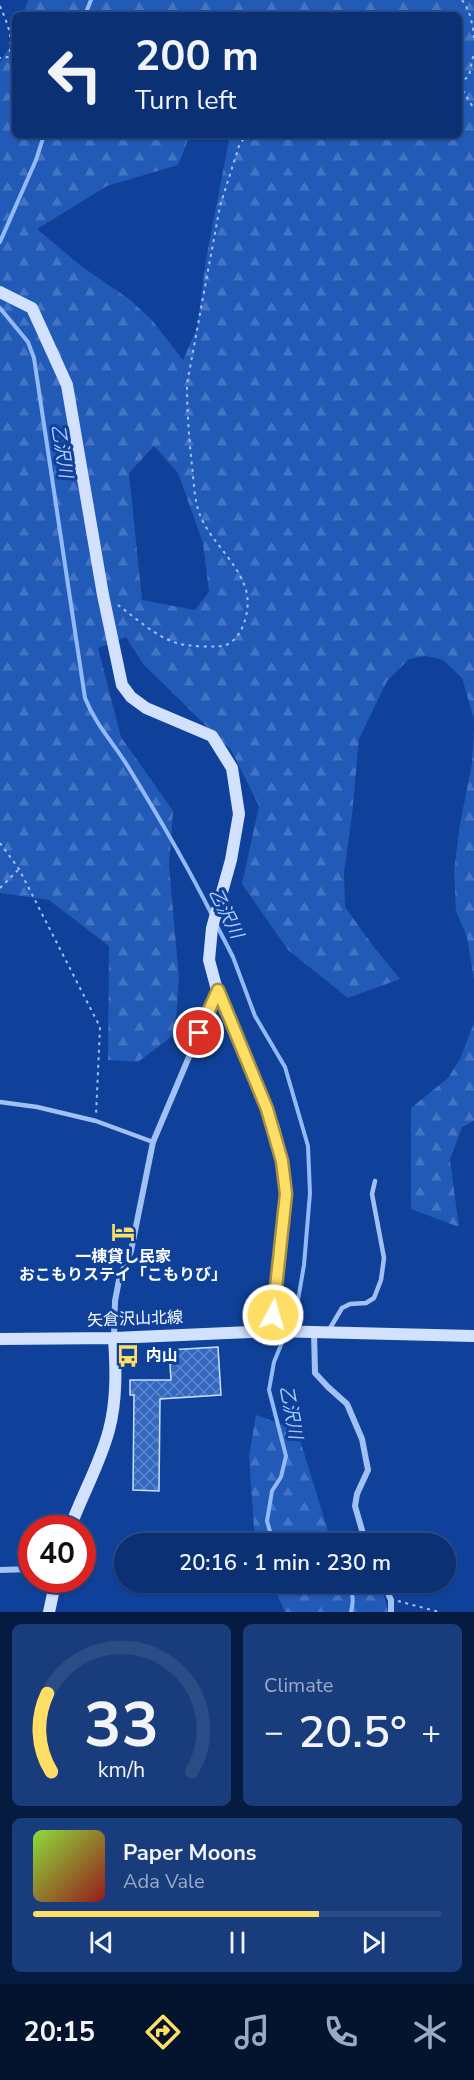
<!DOCTYPE html>
<html lang="en">
<head>
<meta charset="utf-8">
<style>
  :root { --surface:#0b3174; --page:#193d7c; --text:#f1f3f6; --muted:#9aa9c5; --line:#2b4c86; --accent:#ffde65 }
  body { margin:0; font-family:"Nunito Sans","Noto Sans JP",sans-serif; background:var(--page); color:var(--text); height:100vh; display:flex; flex-direction:column; font-size:22px; white-space:nowrap }
  * { box-sizing:border-box; margin:0 }
  p { font-size:20px; color:var(--muted) }
  .icon { flex:none; width:33px; height:33px; fill:none; stroke:currentColor; stroke-width:2; stroke-linecap:round; stroke-linejoin:round }
  .map { position:relative; height:1612px; overflow:hidden }
  .details { display:flex; flex-direction:column; gap:12px; padding:12px; background:#061b40; flex:1 }
  .details>* { flex:none }
  .top-card { position:absolute; left:12px; top:12px; width:450px; height:126px; border-radius:9px; box-shadow:0 2px 4px #0004,0 0 0 2px var(--line); background:#0b3174; color:var(--text); overflow:hidden }
  .speed { position:absolute; left:18px; top:1515px; display:flex; gap:12px; font-size:30px; font-weight:700; text-align:center }
  .speed>* { display:grid; place-content:center; width:78px; height:78px; border-radius:50%; background:var(--surface); box-shadow:0 2px 4px #0004,0 0 0 2px var(--line); line-height:1 }
  .speed .limit { border:9px solid #d22; background:#fff; color:#111 }
  .pin { position:absolute; display:grid; place-items:center; width:51px; height:51px; color:#fff; margin:-26px; border:3px solid #fff; border-radius:50%; box-shadow:0 2px 6px #0007 }
  .me { position:absolute; width:66px; margin:-33px; rotate:6deg; stroke-linejoin:round; filter:drop-shadow(0 0 4px #0008) }
  .turn { display:flex; align-items:center; gap:21px; height:126px; padding:0 24px; font-size:27px }
  .turn .icon { width:78px; height:78px; stroke-width:2.5 }
  .turn b { display:block; font-size:42px; line-height:51px }
  .big { font-size:45px; font-weight:600; line-height:1.1 }
  .details .tile { flex:1; display:flex; flex-direction:column; justify-content:center; gap:9px; min-width:0; padding:0 21px; border-radius:9px; background:var(--page) }
  .details .dial { align-items:center; gap:0 }
  .dial svg { height:156px; overflow:visible; fill:none; stroke:var(--line); stroke-width:7; stroke-linecap:round; text-anchor:middle }
  .dial text { fill:var(--text); stroke:none }
  .song { display:flex; align-items:center; gap:18px }
  .cover { width:72px; height:72px; border-radius:9px; background:linear-gradient(135deg,hsl(90 70% 55%),hsl(0 70% 35%)) }
  .played { height:6px; border-radius:3px; background:linear-gradient(90deg,var(--accent) 70%,var(--line) 70%) }
  .keys { display:flex; justify-content:space-around; direction:ltr }
  .heat { display:flex; justify-content:space-between; align-items:center; font-size:33px; direction:ltr }
  .details .tiles { flex:1; display:grid; gap:12px; grid-template-columns:1fr 1fr }
  .tile:last-child { grid-column:span 2 }
  .trip { position:absolute; left:114px; top:1533px; width:342px; height:60px; border-radius:30px; background:var(--surface); box-shadow:0 2px 4px #0004,0 0 0 2px var(--line); font-weight:600; line-height:60px; text-align:center }
  .tab-bar { display:flex; height:96px; justify-content:space-around; align-items:center; background:#04142e; color:var(--muted) }
  .tab-bar .icon { width:42px; height:42px }
  .tab-bar .selected { color:var(--accent) }
  .tab-bar b { font-size:27px; color:var(--text) }
  .map>svg:first-child { display:block }
  .forest { fill:url(#forest-firs); fill-rule:evenodd }
  .lines { fill:none; stroke-linecap:round; stroke-linejoin:round }
  .stream { stroke:#93baf8; stroke-width:4 }
  .building { fill:url(#building-cross-hatch); stroke:#cadefe; stroke-width:1.5 }
  .path { stroke:#a1c1f5; stroke-width:2; stroke-dasharray:3 4.5; stroke-linecap:butt }
  .lane { stroke:#a1c1f5; stroke-width:4.5 }
  .street { stroke:#a1c1f5; stroke-width:6 }
  .secondary { stroke:#d1e1fe; stroke-width:12 }
  .route-casing { stroke:#a69042; stroke-width:15 }
  .route { stroke:#ffde65; stroke-width:10 }
  .labels { text-anchor:middle; dominant-baseline:central; stroke-width:6; stroke-linejoin:round; paint-order:stroke }
  .poi-label { font-size:16px; font-weight:bold; fill:#fff; stroke:#0f419a }
  .street-label { font-size:16px; fill:#fff; stroke:#0f419a }
  .water-label { font-size:18px; font-style:italic; fill:#aecbfb; stroke:#0f419a }
</style>
</head>
<body>
<div class="map">
<svg width="474" height="1612" viewBox="0 0 474 1612">
  <defs>
    <pattern id="forest-firs" width="22" height="20" patternUnits="userSpaceOnUse" patternTransform="scale(1.5)"><rect width="22" height="20" fill="#225ab8"/><path d="M5 1l3.5 6h-7zM16 11l3.5 6h-7z" fill="#4373c3"/></pattern>
    <pattern id="building-cross-hatch" width="8" height="8" patternUnits="userSpaceOnUse" patternTransform="scale(1.5)"><rect width="8" height="8" fill="#3468c0"/><path d="M0 0l8 8M0 8l8-8" fill="none" stroke="#5d86cd"/></pattern>
  </defs>
  <rect width="100%" height="100%" fill="#0f419a"/>
  <path class="forest" d="M28,0H474V719L462,678L443,660L426,656L409,659L387,681L359,739L352,815L344,873L345,907L373,946L400,979L348,998L288,950L242,884L259,806L231,750L143,664L126,637L98,648L121,737L173,811L169,865L179,978L175,1034L138,1062L108,1060L109,946L49,900L0,893V63L15,37V135H190L178,165L107,186L37,229L81,266L129,299L152,320L183,360L197,328L206,259L230,135H459V15H23ZM154,446L178,473L203,543L209,592L195,610L142,600L129,473Z
    M474,730V980L467,937L456,911L454,871L460,824L472,764Z
    M474,1023V1121L462,1127L450,1160L459,1227L411,1209V1108L448,1078L460,1059Z
    M256,1415L297,1430L328,1531L357,1543H255L249,1456Z
    M272,1583H381L388,1612H285Z"/>
  <g class="lines">
    <path class="stream" d="M85,15L91,0
      M0,242L36,160L44,135
      M0,308L28,342L34,358L85,698C96,725 112,741 127,765C157,814 186,863 212,915
      M216,924L233,957L255,1016L285,1067L308,1146L310,1193L304,1265L297,1306L274,1362L269,1390L286,1456L281,1477L272,1491L267,1521L271,1535L281,1544
      M343,1582C354,1590 354,1600 351,1612"/>
  </g>
  <path class="building" d="M218,1347L221,1395L160,1399L159,1491L133,1490L134,1395H130V1380H171L169,1350Z"/>
  <g class="lines">
    <path class="path" d="M462,0C471,12 473,26 474,40
      M0,6C7,23 15,39 8,57L0,58
      M459,84L469,76L474,52
      M459,84L474,109
      M118,605C137,619 157,638 180,644C188,646 218,648 226,645C243,638 250,611 247,594C240,563 211,543 200,515C194,500 194,482 192,466C189,438 187,411 187,384L220,206L239,146L246,135
      M0,843L19,869L100,1027L96,1115
      M0,888L19,869
      M398,1601L439,1612"/>
    <path class="lane" d="M0,1102L37,1107L96,1121L153,1142
      M329,1330L342,1308L350,1304L366,1303L374,1298L381,1280L384,1258L372,1194L375,1181"/>
    <path class="street" d="M314,1332L315,1373L328,1387L347,1404L362,1439L368,1470L357,1494L355,1506L366,1544
      M114,1338L115,1301L119,1280L131,1251L153,1142L216,993
      M0,1570L32,1569
      M383,1582L391,1600V1612"/>
    <path class="secondary" d="M0,292L32,308L67,385L103,595L122,685L131,697L146,708L212,736L232,768L239,814L231,860L212,928L209,960L217,990L274,1128L282,1161L286,1194L272,1331
      M0,1339L114,1338L272,1331L474,1336
      M70,1528C82,1495 100,1464 109,1430C117,1400 116,1368 114,1338
      M49,1612L56,1580"/>
  </g>
  <g class="lines">
    <g class="route-casing">
      <path id="route" d="M199,1033L218,990L267,1109L282,1161L286,1194L273,1315"/>
    </g>
    <use href="#route" class="route"/>
  </g>
  <defs>
    <g id="hotel-bare" transform="scale(1.8)"><path d="M-6-4.5h1.5V1H6V5H4.5V3h-9V5H-6ZM-4 0a1.8 1.8 0 1 1 3.6 0ZM.5 0V-2.5h3Q6-2.5 6 0Z" fill="#ffde65" stroke="#0f419a" stroke-width="2.5" paint-order="stroke"/></g>
    <g id="bus-bare" transform="scale(1.8)"><path d="M-5-6H5V4H4V6H2V4H-2V6H-4V4H-5ZM-3.5-4V0h7V-4ZM-3.5 1.2v1.5H-2V1.2ZM2 1.2v1.5H3.5V1.2Z" fill="#ffde65" stroke="#0f419a" stroke-width="2.5" paint-order="stroke"/></g>
  </defs>
  <g fill-rule="evenodd">
    <use href="#hotel-bare" x="123" y="1232"/>
    <use href="#bus-bare" x="128" y="1356"/>
  </g>
  <g class="labels">
    <g class="poi-label">
      <text x="123" y="1257">一棟貸し民家<tspan x="123" dy="18">おこもりステイ「こもりび」</tspan></text>
      <text x="146" y="1356" text-anchor="start">内山</text>
    </g>
    <g class="street-label">
      <text transform="translate(135 1319) rotate(-2)">矢倉沢山北線</text>
    </g>
    <g class="water-label">
      <text transform="translate(62 451) rotate(81)">乙沢川</text>
      <text transform="translate(226 913) rotate(63)">乙沢川</text>
      <text transform="translate(291 1412) rotate(79)">乙沢川</text>
    </g>
  </g>
</svg>
<div class="speed"><div class="limit">40</div></div>
<div class="pin" style="left:199px;top:1033px;background:#d93025"><svg class="icon" aria-label="arrive" viewBox="0 0 24 24"><path d="M6 21V4h12l-3 4 3 4H6"/></svg></div>
<svg class="me" style="left:273px;top:1315px" viewBox="-20 -20 40 40"><circle r="17" fill="#ffde65" stroke="#fff" stroke-width="3"/><path d="M0-11L8 9 0 5-8 9z" fill="#fff"/></svg>
<div class="trip">20:16 · 1 min · 230 m</div>
<div class="top-card">
<div class="turn"><svg class="icon" aria-label="left" viewBox="0 0 24 24"><path d="M17 20v-9H6M10 6l-5 5 5 5"/></svg><div><b>200 m</b>Turn left</div></div>
</div>
</div>
<section class="details">
<div class="tiles">
<div class="tile dial"><svg viewBox="0 0 100 80">
<path d="M14 69A42 42 0 1 1 86 69"/>
<path d="M14 69A42 42 0 0 1 12 29" stroke="#ffde65"/>
<text x="50" y="56" font-size="32" font-weight="700">33</text>
<text x="50" y="72" font-size="11">km/h</text>
</svg></div>
<div class="tile"><p>Climate</p>
<div class="heat"><a>−</a><b class="big">20.5°</b><a>+</a></div>
</div>
<div class="tile">
<div class="song"><i class="cover"></i><div><b>Paper Moons</b><p>Ada Vale</p></div></div>
<div class="played"></div>
<div class="keys"><svg class="icon" aria-label="previous" viewBox="0 0 24 24"><path d="M18 5L8 12l10 7zM5 5v14"/></svg><svg class="icon" aria-label="pause" viewBox="0 0 24 24"><path d="M8 5v14M16 5v14"/></svg><svg class="icon" aria-label="next" viewBox="0 0 24 24"><path d="M6 5l10 7-10 7zM19 5v14"/></svg></div>
</div>
</div>
</section>
<nav class="tab-bar">
<b>20:15</b>
<svg class="icon selected" aria-label="directions" viewBox="0 0 24 24"><path d="M12 3l9 9-9 9-9-9zM9 14v-3h6M13 9l2 2-2 2"/></svg>
<svg class="icon" aria-label="music" viewBox="0 0 24 24"><path d="M9 18V5l10-2v13"/><circle cx="6" cy="18" r="3"/><circle cx="16" cy="16" r="3"/></svg>
<svg class="icon" aria-label="phone" viewBox="0 0 24 24"><path d="M5 4h4l2 5-3 2q2 4 5 5l2-3 5 2v4C11 20 4 13 5 4z"/></svg>
<svg class="icon" aria-label="climate" viewBox="0 0 24 24"><path d="M12 3v18M4 7l16 10M4 17L20 7"/></svg>
</nav>
</body>
</html>
